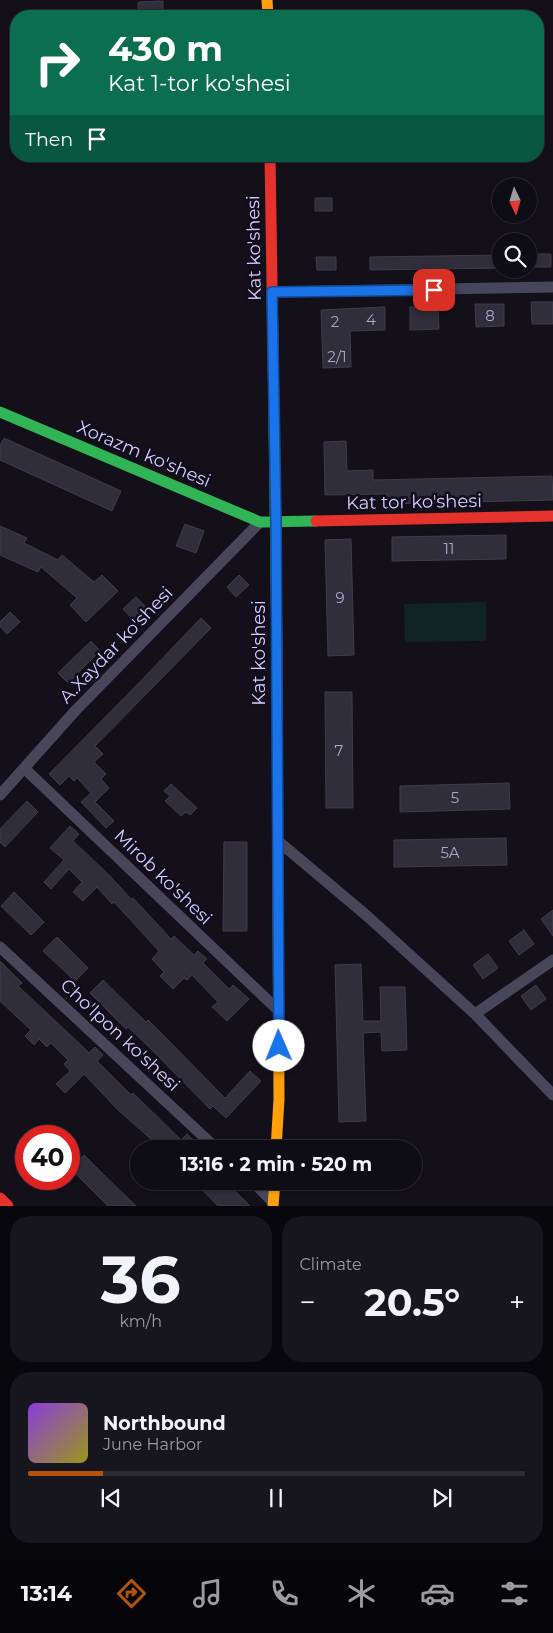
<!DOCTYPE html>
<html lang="en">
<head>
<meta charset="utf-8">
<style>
  :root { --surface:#0e0c14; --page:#17151d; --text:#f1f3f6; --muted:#9b9ba0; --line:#2e2c34; --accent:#b45309 }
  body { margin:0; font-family:Montserrat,sans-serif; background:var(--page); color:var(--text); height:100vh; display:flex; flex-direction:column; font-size:19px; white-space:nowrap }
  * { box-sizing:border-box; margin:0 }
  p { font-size:16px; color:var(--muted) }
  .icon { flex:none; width:28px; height:28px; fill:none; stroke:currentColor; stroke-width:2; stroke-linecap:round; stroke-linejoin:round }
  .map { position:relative; height:1206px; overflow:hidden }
  .drawer { display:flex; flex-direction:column; gap:10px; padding:10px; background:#08070b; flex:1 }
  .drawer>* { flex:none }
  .banner { position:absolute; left:10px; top:10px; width:534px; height:152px; border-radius:20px; box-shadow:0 1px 4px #0004,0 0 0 1px var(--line); background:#0b6e4f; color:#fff; overflow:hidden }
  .needle { width:32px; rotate:176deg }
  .fabs { position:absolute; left:492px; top:178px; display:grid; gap:10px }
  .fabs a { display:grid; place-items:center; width:45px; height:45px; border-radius:50%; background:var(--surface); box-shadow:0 1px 4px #0004,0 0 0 1px var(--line); font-size:25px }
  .speed { position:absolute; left:15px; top:1125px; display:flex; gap:10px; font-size:25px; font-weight:700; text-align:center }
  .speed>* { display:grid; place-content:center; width:65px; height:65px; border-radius:50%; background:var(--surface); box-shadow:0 1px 4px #0004,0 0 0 1px var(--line); line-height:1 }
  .speed .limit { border:8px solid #d22; background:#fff; color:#111 }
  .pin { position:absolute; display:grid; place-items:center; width:42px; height:42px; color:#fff; margin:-21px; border-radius:10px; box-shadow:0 2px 8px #0006 }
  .me { position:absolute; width:55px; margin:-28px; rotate:359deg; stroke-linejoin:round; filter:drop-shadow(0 0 4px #0008) }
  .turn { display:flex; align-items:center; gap:18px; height:105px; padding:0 15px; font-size:22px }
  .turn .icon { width:65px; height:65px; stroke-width:2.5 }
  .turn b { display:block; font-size:35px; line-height:42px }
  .then { display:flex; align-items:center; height:48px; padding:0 15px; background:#0003; gap:10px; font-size:19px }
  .big { font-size:38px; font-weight:700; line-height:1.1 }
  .drawer .tile { flex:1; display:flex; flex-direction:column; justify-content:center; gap:8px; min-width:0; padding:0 18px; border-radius:20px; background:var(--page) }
  .drawer .dial { align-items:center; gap:0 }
  .dial b { font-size:65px; line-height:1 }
  .song { display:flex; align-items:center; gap:15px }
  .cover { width:60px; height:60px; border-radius:8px; background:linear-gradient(135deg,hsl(270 70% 55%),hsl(60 70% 35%)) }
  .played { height:5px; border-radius:2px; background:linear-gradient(90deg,var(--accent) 15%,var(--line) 15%) }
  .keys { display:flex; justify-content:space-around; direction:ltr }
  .heat { display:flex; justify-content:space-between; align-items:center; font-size:28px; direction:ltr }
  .drawer .tiles { flex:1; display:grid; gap:10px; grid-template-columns:1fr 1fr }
  .tile:last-child { grid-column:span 2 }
  .trip { position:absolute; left:130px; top:1140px; width:292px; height:50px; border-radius:25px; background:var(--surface); box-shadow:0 1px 4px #0004,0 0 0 1px var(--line); font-weight:700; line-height:50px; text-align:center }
  .dock { display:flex; height:80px; justify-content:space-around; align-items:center; background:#060508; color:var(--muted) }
  .dock .icon { width:35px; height:35px }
  .dock .on { color:var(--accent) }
  .dock b { font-size:22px; color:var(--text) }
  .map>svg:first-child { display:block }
  .green { fill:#112325 }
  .building { fill:#312e3c; stroke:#403b4d }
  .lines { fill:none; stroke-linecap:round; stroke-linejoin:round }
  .street { stroke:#48465a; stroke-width:11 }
  .fast { stroke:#30b455; stroke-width:11 }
  .slow { stroke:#ff9f0a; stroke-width:11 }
  .jam { stroke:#e5322d; stroke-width:11 }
  .route-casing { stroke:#114b97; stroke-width:12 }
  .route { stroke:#1a73e8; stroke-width:9 }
  .labels { text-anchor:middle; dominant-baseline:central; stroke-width:5; stroke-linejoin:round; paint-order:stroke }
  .number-label { font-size:15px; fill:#aca5cc }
  .street-label { font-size:18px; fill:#d5cdfc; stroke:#110d1d }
</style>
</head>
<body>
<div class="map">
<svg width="553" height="1206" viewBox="0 0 553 1206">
  <rect width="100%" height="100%" fill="#13101a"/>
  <path class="green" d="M486,602V641L405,642L404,604Z"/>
  <path class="building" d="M163,1V16H138V2Z
    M315,198H332V211H315Z
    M531,254H551V267H531Z
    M501,255V268L370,270V257Z
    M316,257H336V270H317Z
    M531,302H553V324H532Z
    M475,304H504V326L476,327Z
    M438,306L439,329L410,330V307Z
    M385,307V330L350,331L351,367L323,368L321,310Z
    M4,438L121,491L112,511L0,460V446Z
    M346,441L347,471L373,470V480L552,476L553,500L387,504V494L325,495L324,442Z
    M185,524L204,531L196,553L176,546Z
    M0,526L27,538L24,543L58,560L62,555L94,582L102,575L118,591L86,622L70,605L77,598L41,567L38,572L0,555Z
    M506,535V559L392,561V537Z
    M351,539L354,655L328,656L325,540Z
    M239,575L249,585L236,597L227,587Z
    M136,597L146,607L133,619L123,609Z
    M10,612L20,622L7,634L0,626V622Z
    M201,618L211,628L95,746L103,754L94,762L106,774L101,779L109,788L95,802L114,821L106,828L81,802L91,793L77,778L74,781L69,776L60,785L49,774L135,687Z
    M91,641L100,651L68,683L58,673Z
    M325,692H352L353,808H326Z
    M509,783L510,809L400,812V786Z
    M171,784L197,808L190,815L186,812L181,816L165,801L170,796L164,791Z
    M27,801L38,812L5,847L0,842V829Z
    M70,826L79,834L73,841L109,875L132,900L133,898L171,939L174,936L194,955L198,951L207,959L203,963L229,989L233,985L249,999L227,1021L212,1007L218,1002L192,975L187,980L184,978L173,989L160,976L164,972L152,959L159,951L114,902L112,904L97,887L83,901L73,892L82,882L69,869L51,889L44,882L64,860L50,848Z
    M506,838L507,865L394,867V840Z
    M224,842H247V931H223Z
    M14,892L44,922L31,935L1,906Z
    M553,910V936L541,919Z
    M524,930L534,944L519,955L509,941Z
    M57,937L88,968L75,981L43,951Z
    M488,954L498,968L483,979L473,965Z
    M0,961L22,983L18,986L82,1046L89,1053L95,1047L103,1055L97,1061L131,1095L133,1093L181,1140L187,1134L203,1149H162L117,1109L84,1074L65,1093L56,1084L70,1071L64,1064L68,1060L51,1043L47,1047L39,1039L34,1045L25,1036L31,1030L0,1001Z
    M361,964L363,1021H381L380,987H405L407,1050L382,1051L381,1032L363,1033L366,1121L339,1122L335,965Z
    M103,980L146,1022L148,1020L163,1035L225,1098L250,1071L261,1081L226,1118L213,1106L210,1109L148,1046L128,1027L126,1029L90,993Z
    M536,985L546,999L531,1010L521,996Z
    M84,1155L103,1174L136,1206H108L71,1169Z
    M194,1181H225L250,1206H218Z"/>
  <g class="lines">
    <path class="street" d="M273,292L553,287
      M24,768L279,1011
      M0,795L76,710L260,522
      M278,841L366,915L475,1014L553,1095
      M0,947L217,1149
      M475,1014L553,960
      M252,1181L273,1202"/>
    <path class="fast" d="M273,346L277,652
      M0,412L260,522L316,521"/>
    <path class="slow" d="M267,0L268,16
      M276,1149L279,1099L278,883
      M273,1206L275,1181"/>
    <path class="jam" d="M270,156L273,346
      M316,521L553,516
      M277,652L278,883
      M0,1198L8,1206"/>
  </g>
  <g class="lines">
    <g class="route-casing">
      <path id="route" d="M279,1046L276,522L272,292L434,290"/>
    </g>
    <use href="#route" class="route"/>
  </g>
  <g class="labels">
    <g class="number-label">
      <text x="490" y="315">8</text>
      <text x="371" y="319">4</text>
      <text x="335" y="321">2</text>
      <text x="337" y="356">2/1</text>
      <text x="449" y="548">11</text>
      <text x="340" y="597">9</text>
      <text x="339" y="750">7</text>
      <text x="455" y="797">5</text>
      <text x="450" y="852">5A</text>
    </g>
    <g class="street-label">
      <text transform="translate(254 248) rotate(-91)">Kat ko'shesi</text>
      <text transform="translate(144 454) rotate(23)">Xorazm ko'shesi</text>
      <text transform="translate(414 502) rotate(-1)">Kat tor ko'shesi</text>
      <text transform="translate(116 645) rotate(-46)">A.Xaydar ko'shesi</text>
      <text transform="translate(259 653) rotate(-90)">Kat ko'shesi</text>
      <text transform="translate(163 877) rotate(44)">Mirob ko'shesi</text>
      <text transform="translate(120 1035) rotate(43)">Cho'lpon ko'shesi</text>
    </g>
  </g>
</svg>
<div class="fabs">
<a><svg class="needle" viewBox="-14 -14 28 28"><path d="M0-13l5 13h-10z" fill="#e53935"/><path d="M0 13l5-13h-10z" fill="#9b9ba0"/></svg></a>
<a><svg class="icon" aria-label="search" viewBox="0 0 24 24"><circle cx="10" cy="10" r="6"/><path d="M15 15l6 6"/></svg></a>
</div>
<div class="speed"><div class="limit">40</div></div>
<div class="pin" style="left:434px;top:290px;background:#d93025"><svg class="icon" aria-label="arrive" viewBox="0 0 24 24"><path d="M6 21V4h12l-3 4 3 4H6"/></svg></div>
<svg class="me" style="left:279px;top:1046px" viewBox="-20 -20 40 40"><circle r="19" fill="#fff"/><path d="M0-13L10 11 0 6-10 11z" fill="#1a73e8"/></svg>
<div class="trip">13:16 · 2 min · 520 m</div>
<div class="banner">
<div class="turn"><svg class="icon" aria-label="right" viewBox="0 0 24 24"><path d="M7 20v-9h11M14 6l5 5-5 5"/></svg><div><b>430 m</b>Kat 1-tor ko'shesi</div></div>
<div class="then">Then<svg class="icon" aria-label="arrive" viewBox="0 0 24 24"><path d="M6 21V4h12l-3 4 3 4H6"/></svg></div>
</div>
</div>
<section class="drawer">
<div class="tiles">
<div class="tile dial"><b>36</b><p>km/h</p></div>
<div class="tile"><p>Climate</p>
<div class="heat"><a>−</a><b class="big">20.5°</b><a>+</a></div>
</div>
<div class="tile">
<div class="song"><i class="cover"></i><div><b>Northbound</b><p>June Harbor</p></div></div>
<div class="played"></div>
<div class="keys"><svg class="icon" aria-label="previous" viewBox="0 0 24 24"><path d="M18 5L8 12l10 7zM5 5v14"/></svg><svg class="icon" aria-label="pause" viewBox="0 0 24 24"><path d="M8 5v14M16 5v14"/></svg><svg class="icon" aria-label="next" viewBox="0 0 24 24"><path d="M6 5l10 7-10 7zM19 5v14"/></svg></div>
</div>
</div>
</section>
<nav class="dock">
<b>13:14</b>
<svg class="icon on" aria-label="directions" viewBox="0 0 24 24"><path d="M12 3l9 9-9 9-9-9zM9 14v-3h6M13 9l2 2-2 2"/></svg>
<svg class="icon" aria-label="music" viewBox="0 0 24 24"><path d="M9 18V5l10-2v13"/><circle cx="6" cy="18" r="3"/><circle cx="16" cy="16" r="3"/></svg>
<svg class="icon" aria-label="phone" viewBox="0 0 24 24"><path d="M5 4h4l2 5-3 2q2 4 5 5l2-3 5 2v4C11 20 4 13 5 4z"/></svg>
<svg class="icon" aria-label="climate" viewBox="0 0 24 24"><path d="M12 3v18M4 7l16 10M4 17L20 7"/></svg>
<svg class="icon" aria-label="car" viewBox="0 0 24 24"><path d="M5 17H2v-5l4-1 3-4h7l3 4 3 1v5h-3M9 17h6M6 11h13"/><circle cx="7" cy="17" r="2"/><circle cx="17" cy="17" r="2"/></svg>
<svg class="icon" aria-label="filters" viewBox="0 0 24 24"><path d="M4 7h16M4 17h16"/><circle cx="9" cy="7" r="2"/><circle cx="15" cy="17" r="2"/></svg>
</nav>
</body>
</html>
